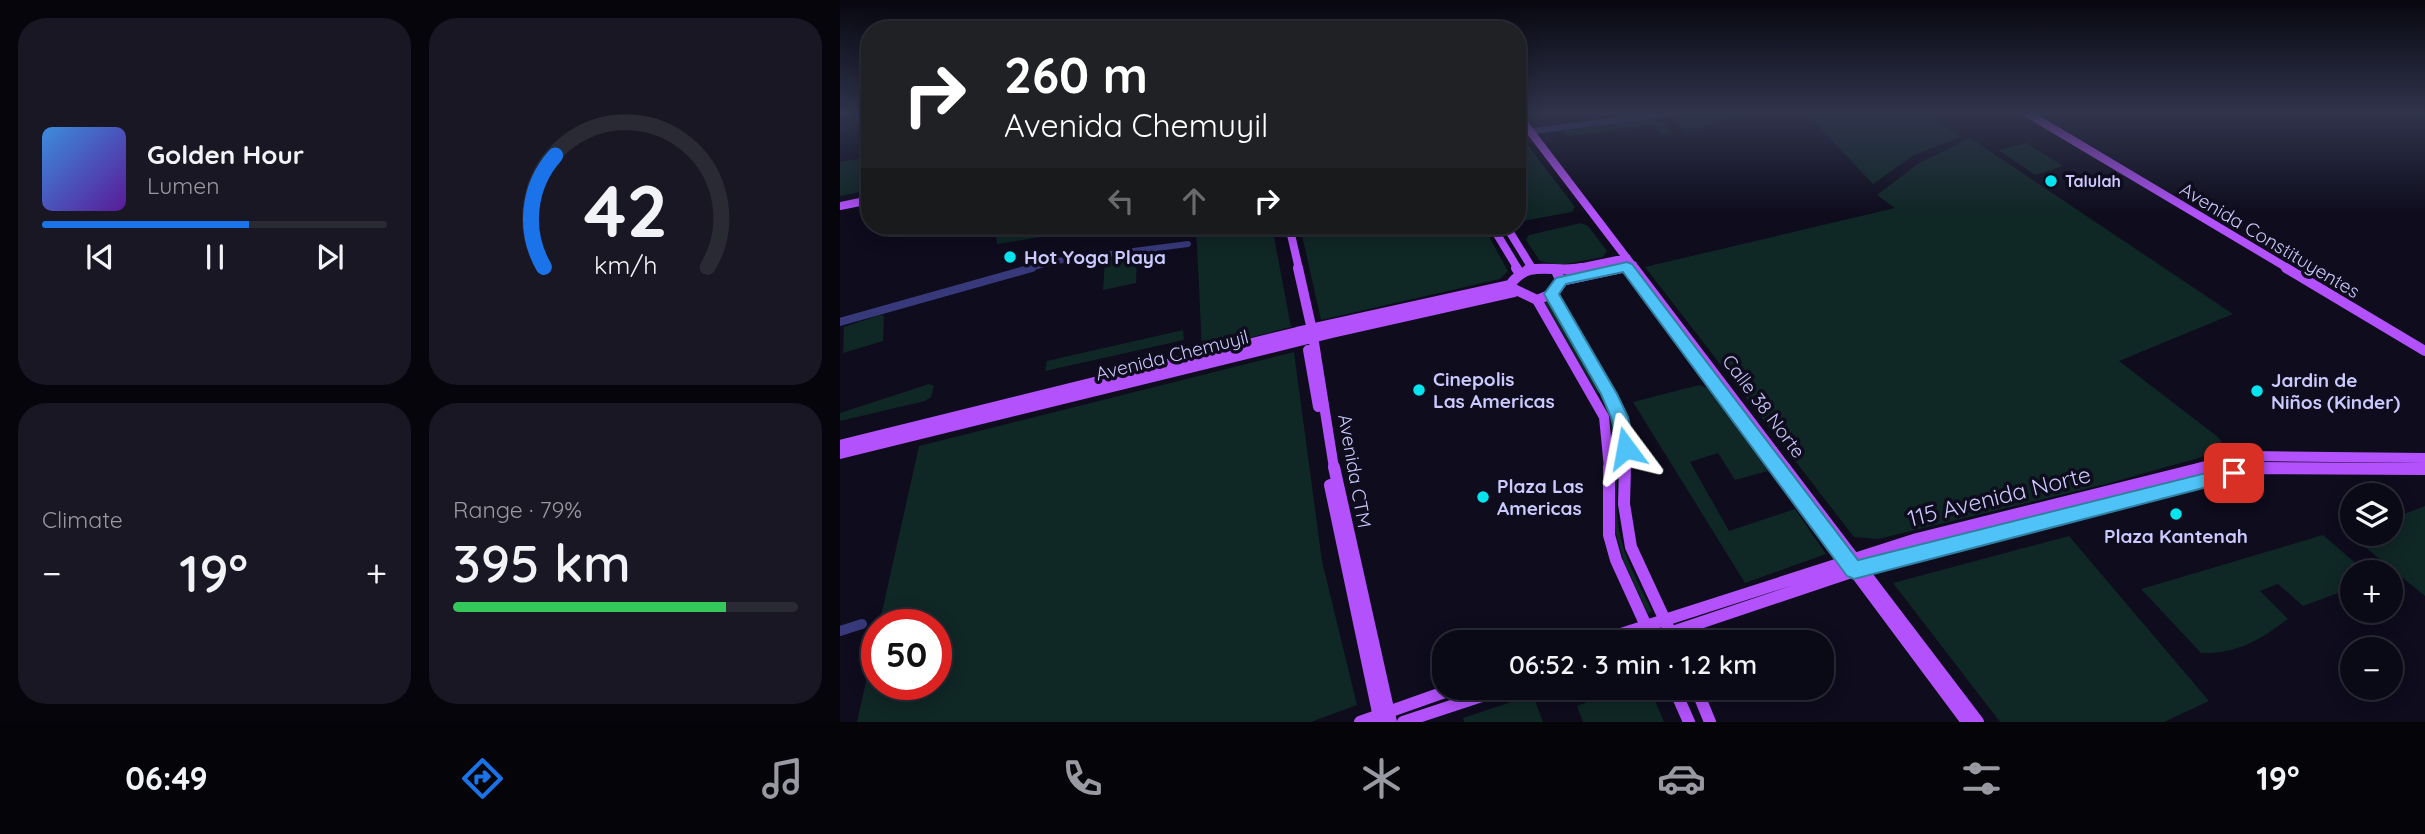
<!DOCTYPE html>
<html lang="en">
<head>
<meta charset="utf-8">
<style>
  :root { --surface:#0a0916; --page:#181723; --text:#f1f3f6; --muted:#999aa1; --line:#2a2a35; --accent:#1a73e8 }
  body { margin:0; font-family:Quicksand,sans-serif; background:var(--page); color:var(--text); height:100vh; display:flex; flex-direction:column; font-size:26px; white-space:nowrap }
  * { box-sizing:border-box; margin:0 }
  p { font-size:23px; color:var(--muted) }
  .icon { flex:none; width:38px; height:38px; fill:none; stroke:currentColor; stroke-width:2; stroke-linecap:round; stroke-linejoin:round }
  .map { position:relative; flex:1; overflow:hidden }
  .details { display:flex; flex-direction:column; gap:18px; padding:18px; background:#06050c; width:840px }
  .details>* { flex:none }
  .hud { position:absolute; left:21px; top:21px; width:665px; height:214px; border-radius:28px; box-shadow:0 4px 18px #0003,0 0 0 2px var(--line); background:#202124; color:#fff; overflow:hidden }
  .fabs { position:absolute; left:1500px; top:483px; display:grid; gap:14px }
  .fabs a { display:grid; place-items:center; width:63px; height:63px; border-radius:50%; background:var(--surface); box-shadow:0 4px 18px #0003,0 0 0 2px var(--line); font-size:35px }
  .speed { position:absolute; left:21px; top:609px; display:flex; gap:14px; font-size:35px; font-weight:700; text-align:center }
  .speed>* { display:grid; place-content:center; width:91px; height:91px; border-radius:50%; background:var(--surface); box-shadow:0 4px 18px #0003,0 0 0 2px var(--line); line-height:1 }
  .speed .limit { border:10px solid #d22; background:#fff; color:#111 }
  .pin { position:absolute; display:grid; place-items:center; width:60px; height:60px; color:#fff; margin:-30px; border-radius:14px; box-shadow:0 4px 10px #0006 }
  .me { position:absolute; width:77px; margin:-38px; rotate:347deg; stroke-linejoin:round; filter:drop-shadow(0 0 5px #0008) }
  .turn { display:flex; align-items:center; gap:24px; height:147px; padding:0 28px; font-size:32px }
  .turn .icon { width:91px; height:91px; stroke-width:2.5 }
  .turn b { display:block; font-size:49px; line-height:60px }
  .lanes { display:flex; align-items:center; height:66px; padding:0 28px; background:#0003; justify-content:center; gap:35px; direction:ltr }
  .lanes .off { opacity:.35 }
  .big { font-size:52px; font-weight:600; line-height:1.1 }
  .details .widget { flex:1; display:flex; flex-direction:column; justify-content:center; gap:10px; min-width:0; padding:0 24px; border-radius:28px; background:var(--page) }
  .details .dial { align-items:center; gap:0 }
  .dial svg { height:182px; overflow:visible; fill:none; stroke:var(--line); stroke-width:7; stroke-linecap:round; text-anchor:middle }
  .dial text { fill:var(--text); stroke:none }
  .song { display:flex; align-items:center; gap:21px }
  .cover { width:84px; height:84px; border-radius:10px; background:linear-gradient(135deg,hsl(210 70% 55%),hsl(270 70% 35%)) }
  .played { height:7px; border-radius:4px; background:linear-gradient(90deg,var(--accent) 60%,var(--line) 60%) }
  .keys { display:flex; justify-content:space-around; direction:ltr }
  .heat { display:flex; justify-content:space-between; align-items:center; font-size:38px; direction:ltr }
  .charge { height:10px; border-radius:5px; background:linear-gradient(90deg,#34c759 79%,var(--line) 0) }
  .details .tiles { flex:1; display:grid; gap:18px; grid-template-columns:repeat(2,1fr) }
  .trip { position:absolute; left:592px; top:630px; width:402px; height:70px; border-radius:28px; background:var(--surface); box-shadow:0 4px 18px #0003,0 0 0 2px var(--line); font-weight:600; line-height:70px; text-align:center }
  .tab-bar { display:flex; height:112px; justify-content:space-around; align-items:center; background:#040409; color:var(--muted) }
  .tab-bar .icon { width:49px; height:49px }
  .tab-bar .on { color:var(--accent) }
  .tab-bar b { font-size:32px; color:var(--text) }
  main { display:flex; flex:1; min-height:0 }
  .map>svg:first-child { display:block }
  .green { fill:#0f2725 }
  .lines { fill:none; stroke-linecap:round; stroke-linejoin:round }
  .minor-far2 { stroke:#37397b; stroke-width:6 }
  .minor-far1 { stroke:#37397b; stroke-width:8 }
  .minor { stroke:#37397b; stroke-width:10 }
  .major-far2 { stroke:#b352fc; stroke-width:8 }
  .major-far1 { stroke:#b352fc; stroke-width:10 }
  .major { stroke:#b352fc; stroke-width:12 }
  .route { fill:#4fc3f7; stroke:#337fa1; stroke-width:2 }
  .poi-dot { fill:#04e4ef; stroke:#0e0c1d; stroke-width:2.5 }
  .labels { text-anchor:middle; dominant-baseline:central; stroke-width:7; stroke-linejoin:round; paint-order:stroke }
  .far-poi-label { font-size:16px; font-weight:bold; fill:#ccc9fe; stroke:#0e0c1d; text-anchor:start }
  .street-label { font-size:19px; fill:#ccc9fe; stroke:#0e0c1d }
  .poi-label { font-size:19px; font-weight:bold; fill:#ccc9fe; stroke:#0e0c1d; text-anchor:start }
  .near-street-label { font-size:23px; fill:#ccc9fe; stroke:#0e0c1d }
</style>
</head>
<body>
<main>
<section class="details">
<div class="tiles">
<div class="widget">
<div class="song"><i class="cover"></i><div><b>Golden Hour</b><p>Lumen</p></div></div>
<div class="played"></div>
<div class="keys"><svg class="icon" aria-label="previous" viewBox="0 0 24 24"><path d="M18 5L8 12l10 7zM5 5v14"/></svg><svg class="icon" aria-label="pause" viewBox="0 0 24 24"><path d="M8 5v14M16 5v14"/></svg><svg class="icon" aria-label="next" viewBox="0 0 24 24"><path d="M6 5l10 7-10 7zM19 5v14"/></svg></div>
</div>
<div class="widget dial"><svg viewBox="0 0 100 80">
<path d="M14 69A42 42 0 1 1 86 69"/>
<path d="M14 69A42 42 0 0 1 19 20" stroke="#1a73e8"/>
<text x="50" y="56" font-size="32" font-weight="700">42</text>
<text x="50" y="72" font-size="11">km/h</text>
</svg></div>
<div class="widget"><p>Climate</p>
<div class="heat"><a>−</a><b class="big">19°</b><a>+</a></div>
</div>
<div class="widget"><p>Range · 79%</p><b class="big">395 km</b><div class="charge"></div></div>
</div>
</section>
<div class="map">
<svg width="1585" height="722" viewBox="0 0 1585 722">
  <rect width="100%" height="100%" fill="#0e0c1d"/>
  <path class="green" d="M851,113H901L862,128L844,130L836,120Z
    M966,113H1085L1121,137L1074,155L1033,184Z
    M804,120L823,122L831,133L822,134L816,125L728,136L724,131Z
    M677,138L683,139L735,207L732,212L677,222V177L681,176L677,170Z
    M1130,138L1393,314L1279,361L1378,437L1387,450L1266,484L1038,539L1014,537L805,267L1055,208L1037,195L1079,163Z
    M1186,143H1187L1223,166L1195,175L1158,150Z
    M30,157V190L0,196V162Z
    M741,223L748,226L767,251L763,257L720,265L700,261L686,240L689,235Z
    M199,226H217L213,235L157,244L156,233Z
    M356,226H432L451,327L362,350Z
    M460,226H643L668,271L660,279L481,320Z
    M293,254L297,257L296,283L263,290L265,259Z
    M708,299L711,305L761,392L757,393L754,388L703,300Z
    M40,315L44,316L43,341L3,353L4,327Z
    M343,330L344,340L205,371L207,361Z
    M454,352L482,561L517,705L471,722H17L37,633V684H96V625H39L79,446Z
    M89,384L94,386L91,397L85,401L0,421V413Z
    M859,385L868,388L928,471L895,480L878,453L850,462L889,531L955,509L986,554L905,583L793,402Z
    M769,405C784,443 775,475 777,513C778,548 797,580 812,611L808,614L784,562L776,533L773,515L776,445L765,406Z
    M1585,506V596L1509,534H1550L1551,519Z
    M1483,535L1526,572H1512V588L1463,606L1438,584L1420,591L1448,619C1419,640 1398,654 1361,653L1301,589Z
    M1229,536L1369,701L1324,722H1160L1053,583Z
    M767,688H810L824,722H743L737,706L768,694Z
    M693,695L703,722H624L623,718Z"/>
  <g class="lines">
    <path class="minor-far2" d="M677,133L833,113
      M186,269L216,261L348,244"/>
    <path class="minor-far1" d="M0,322L192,268"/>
    <path class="minor" d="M0,631L22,624"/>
    <path class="major-far2" d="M1187,113L1449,269
      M677,114L795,269
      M0,206L30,200
      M449,226L459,269
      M652,226L678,269
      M666,226L692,268
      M687,269H703
      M734,269L787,258
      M773,269L793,265"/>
    <path class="major-far1" d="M458,268L472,330L494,468
      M676,268L679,272
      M794,268L946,468
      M1446,268L1585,351
      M721,281L781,268
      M670,285C689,258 712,274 742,268
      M672,288L697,300L711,294L721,281L717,273
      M711,294C741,348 788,405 785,468
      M697,300L764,417L769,468
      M468,350L478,407
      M884,396L938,468
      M0,445L457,332L670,285
      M0,454L492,333L674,292
      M1359,468L1412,456L1585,458
      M1413,468H1460"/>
    <path class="major" d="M494,467L551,722
      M769,467V535L776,560L808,630
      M785,467L784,504L791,547L835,642
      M937,467L1127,722
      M944,467L1138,722
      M490,485L540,722
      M756,642L1077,539L1366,467
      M803,642L1029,566L1414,468L1585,469
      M834,688L849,722
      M856,688L870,722
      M520,722L616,688
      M563,722L666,688"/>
  </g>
  <linearGradient id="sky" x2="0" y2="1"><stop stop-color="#080710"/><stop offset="0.53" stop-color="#30344c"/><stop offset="1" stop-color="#30344c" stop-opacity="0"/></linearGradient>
  <rect width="1585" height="214" fill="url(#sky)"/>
  <path class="route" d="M787,262L792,264L1018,560L1394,466L1403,473L1394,480L1014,579L1007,576L783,272L726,284L719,294L777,394L788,417L795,448L793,453H780L771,417L761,394L704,294L716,278Z"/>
  <g class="poi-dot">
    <circle cx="1211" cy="181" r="7"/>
    <circle cx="170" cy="257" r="7"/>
    <circle cx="579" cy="390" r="7"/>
    <circle cx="1417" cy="391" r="7"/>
    <circle cx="643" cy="497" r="7"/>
    <circle cx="1336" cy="514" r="7"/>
  </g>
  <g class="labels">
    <g class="far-poi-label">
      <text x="1225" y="181">Talulah</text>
    </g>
    <g class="street-label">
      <text transform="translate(1430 240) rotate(31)">Avenida Constituyentes</text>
      <text transform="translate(332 355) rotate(-14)">Avenida Chemuyil</text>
      <text transform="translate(924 406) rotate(53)">Calle 38 Norte</text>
      <text transform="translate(515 471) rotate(80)">Avenida CTM</text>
    </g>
    <g class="poi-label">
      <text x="184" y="257">Hot Yoga Playa</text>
      <text x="593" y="379">Cinepolis<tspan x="593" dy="22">Las Americas</tspan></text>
      <text x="1431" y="380">Jardin de<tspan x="1431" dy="22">Niños (Kinder)</tspan></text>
      <text x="657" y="486">Plaza Las<tspan x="657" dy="22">Americas</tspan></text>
      <text x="1336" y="536" text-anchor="middle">Plaza Kantenah</text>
    </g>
    <g class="near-street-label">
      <text transform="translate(1159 496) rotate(-14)">115 Avenida Norte</text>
    </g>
  </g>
</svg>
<div class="fabs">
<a><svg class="icon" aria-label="layers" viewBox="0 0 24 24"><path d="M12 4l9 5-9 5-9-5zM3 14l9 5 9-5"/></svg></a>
<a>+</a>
<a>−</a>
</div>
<div class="speed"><div class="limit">50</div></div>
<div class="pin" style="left:1394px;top:473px;background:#d93025"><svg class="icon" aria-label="arrive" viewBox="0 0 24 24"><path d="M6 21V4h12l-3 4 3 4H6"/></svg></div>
<svg class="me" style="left:786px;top:448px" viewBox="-20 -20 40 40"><path d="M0-17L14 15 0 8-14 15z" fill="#4fc3f7" stroke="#fff" stroke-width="4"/></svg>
<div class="trip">06:52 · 3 min · 1.2 km</div>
<div class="hud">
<div class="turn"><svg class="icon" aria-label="right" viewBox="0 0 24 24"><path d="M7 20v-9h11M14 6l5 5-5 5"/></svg><div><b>260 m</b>Avenida Chemuyil</div></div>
<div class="lanes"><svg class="icon off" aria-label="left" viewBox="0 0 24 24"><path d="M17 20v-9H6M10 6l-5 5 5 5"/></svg><svg class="icon off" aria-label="ahead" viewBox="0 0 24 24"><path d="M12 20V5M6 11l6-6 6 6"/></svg><svg class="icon" aria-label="right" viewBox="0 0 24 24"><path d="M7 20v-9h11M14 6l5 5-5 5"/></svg></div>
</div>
</div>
</main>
<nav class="tab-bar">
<b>06:49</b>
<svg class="icon on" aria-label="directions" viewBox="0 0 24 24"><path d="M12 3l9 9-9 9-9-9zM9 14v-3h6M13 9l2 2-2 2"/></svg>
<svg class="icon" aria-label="music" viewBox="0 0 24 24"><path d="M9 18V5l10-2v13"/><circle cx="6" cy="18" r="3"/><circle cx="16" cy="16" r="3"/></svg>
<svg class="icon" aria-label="phone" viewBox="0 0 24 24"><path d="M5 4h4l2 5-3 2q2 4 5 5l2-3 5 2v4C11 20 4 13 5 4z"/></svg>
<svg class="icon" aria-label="climate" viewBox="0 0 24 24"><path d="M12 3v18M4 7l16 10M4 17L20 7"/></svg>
<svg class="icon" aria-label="car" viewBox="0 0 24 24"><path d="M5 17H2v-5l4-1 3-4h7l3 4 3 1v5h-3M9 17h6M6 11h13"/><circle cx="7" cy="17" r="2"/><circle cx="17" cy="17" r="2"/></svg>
<svg class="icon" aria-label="filters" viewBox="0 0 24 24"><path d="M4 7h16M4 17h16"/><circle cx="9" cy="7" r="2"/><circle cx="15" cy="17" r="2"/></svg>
<b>19°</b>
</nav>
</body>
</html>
